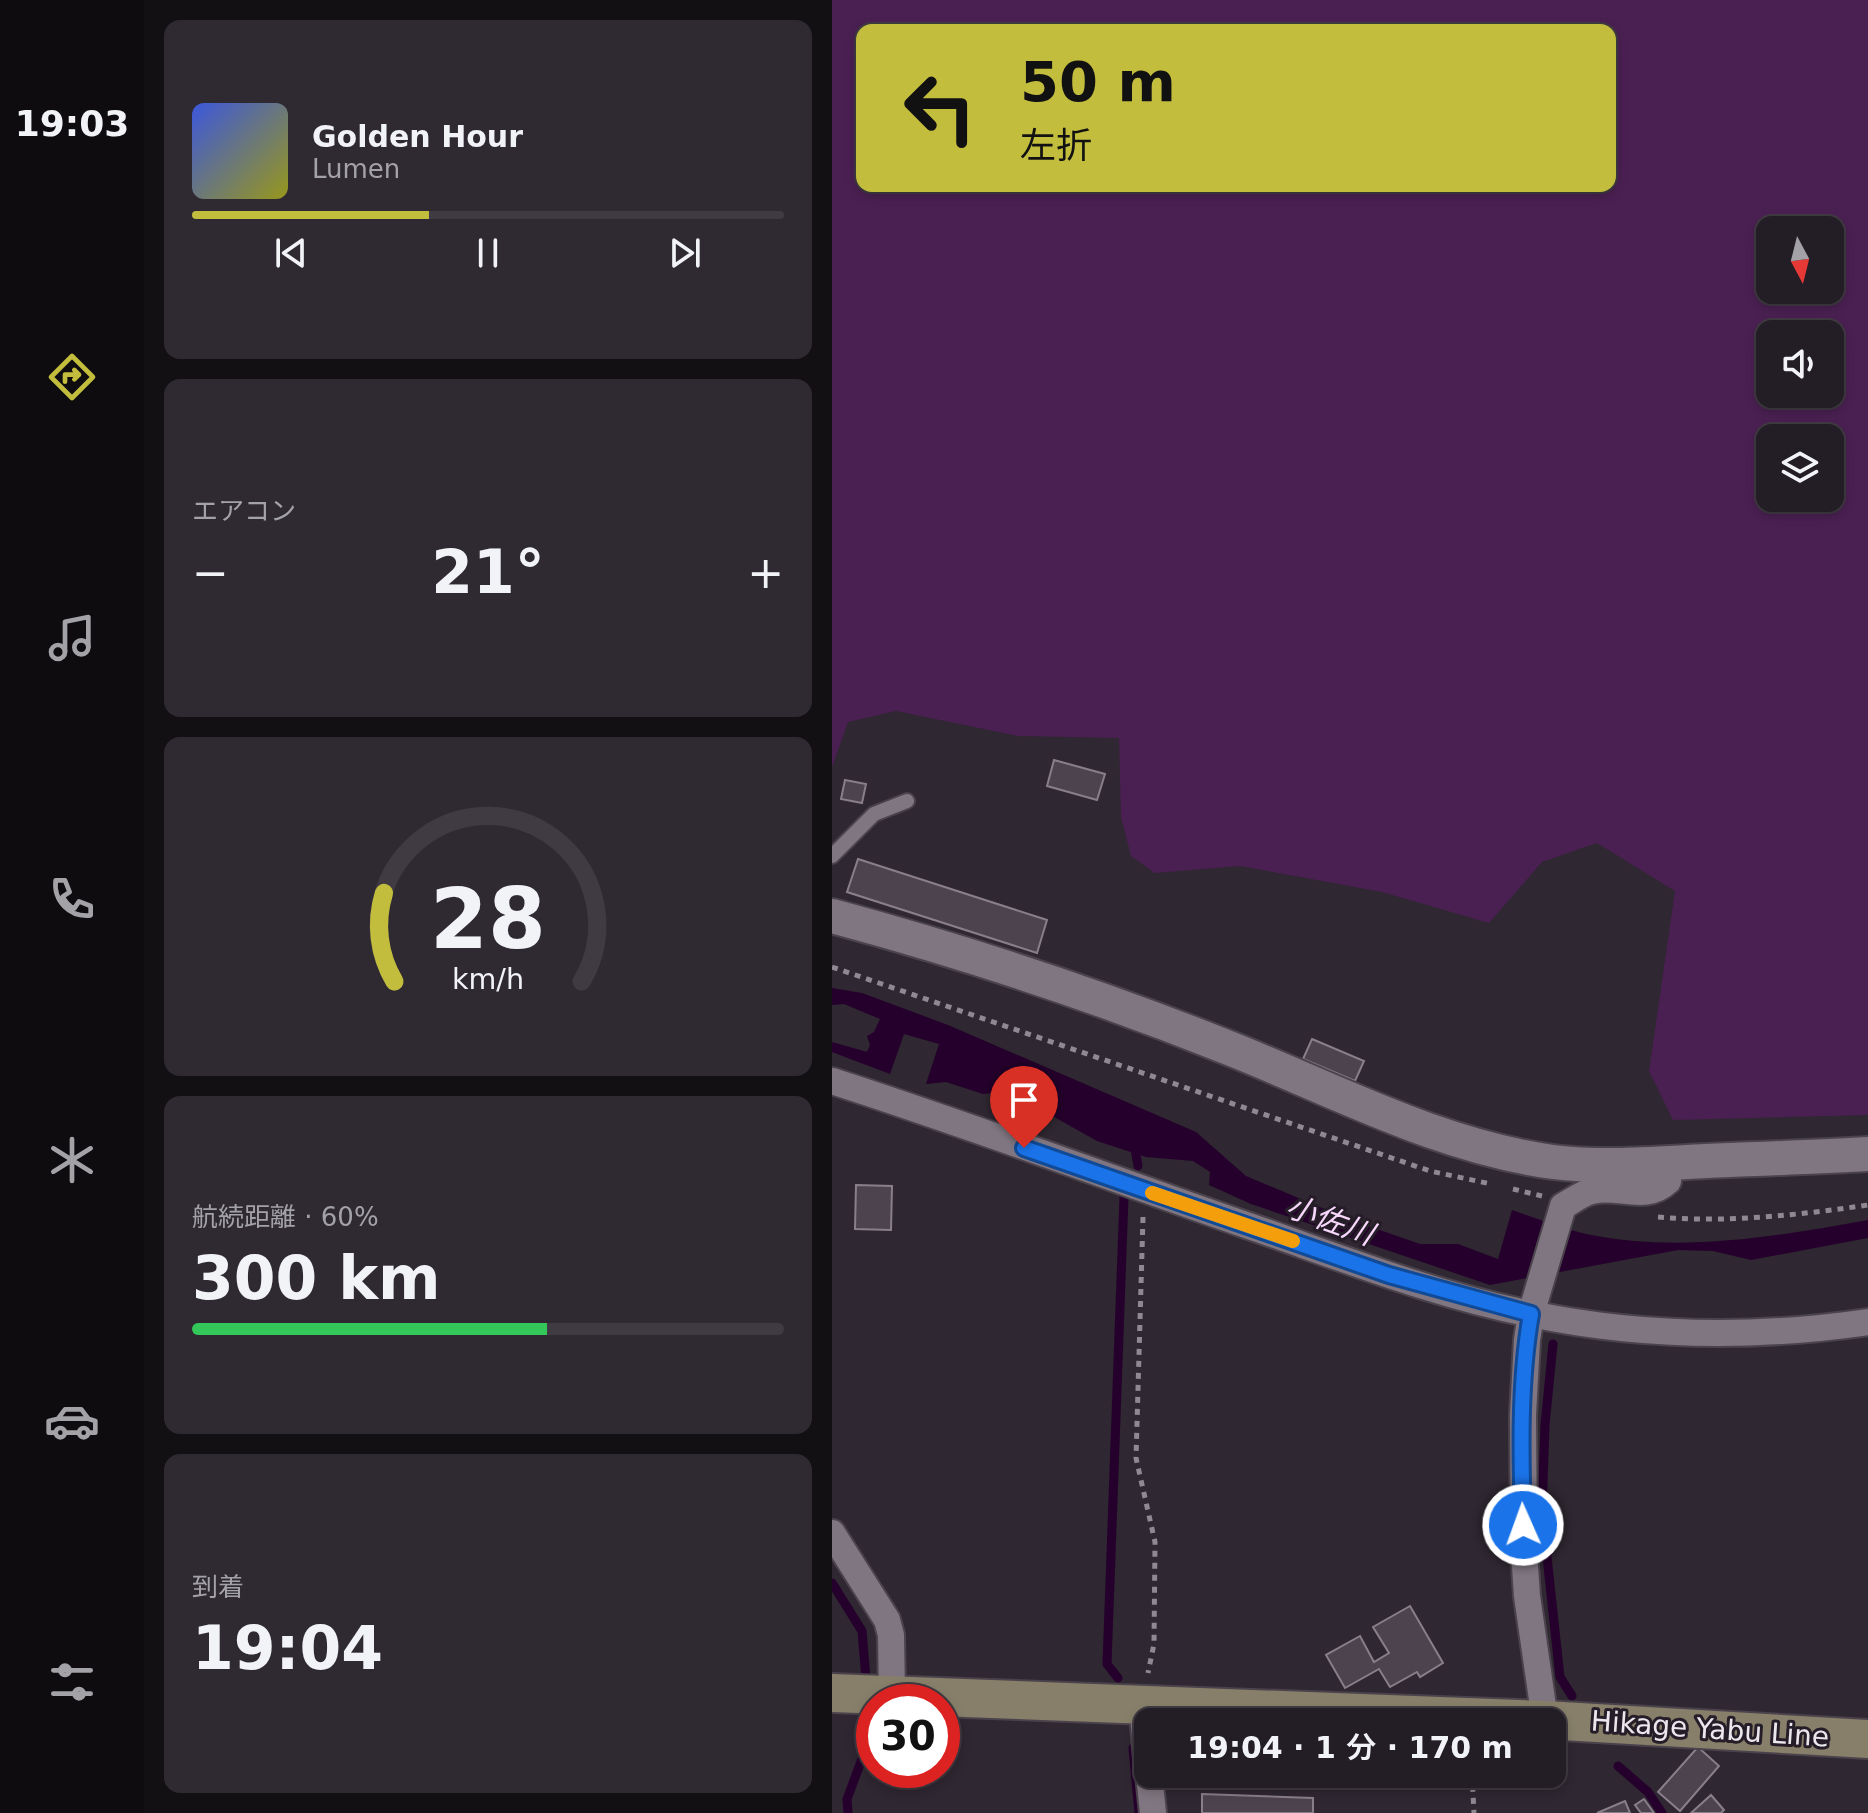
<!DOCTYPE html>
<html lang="ja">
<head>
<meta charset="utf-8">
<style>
  :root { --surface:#231d25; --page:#2f2a32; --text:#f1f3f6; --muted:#a3a2a7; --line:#403b42; --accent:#c3bd3e }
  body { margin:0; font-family:"DejaVu Sans","Noto Sans JP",sans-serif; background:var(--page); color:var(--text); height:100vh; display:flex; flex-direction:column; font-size:30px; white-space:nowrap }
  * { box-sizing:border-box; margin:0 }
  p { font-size:26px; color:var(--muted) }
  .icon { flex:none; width:44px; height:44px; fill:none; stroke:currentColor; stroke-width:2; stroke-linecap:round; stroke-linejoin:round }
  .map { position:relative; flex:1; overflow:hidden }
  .sheet { display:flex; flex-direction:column; gap:20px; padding:20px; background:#131014; width:688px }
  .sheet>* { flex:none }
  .hud { position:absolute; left:24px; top:24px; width:760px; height:168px; border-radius:16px; box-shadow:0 4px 12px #0003,0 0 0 2px var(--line); background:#c3bd3e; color:#111; overflow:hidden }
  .needle { width:52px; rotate:173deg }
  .tools { position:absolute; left:924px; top:216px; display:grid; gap:16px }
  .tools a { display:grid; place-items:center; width:88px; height:88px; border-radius:16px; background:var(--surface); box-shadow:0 4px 12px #0003,0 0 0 2px var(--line); font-size:40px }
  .speed { position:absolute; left:24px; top:1684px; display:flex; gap:16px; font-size:40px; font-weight:700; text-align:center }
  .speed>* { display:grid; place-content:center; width:104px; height:104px; border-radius:50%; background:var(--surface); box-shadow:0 4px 12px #0003,0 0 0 2px var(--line); line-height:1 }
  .speed .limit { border:12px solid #d22; background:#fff; color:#111 }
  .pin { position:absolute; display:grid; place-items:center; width:68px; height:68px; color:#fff; margin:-82px -34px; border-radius:50% 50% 50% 0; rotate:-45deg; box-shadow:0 0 8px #0007 }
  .pin .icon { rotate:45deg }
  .me { position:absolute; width:88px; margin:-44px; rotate:358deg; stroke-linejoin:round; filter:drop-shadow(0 0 6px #0008) }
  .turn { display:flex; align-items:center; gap:28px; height:168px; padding:0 32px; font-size:36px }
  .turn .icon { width:104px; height:104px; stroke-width:2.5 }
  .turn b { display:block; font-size:56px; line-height:68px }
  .big { font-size:60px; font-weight:600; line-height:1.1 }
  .sheet .widget { flex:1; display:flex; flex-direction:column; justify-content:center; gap:12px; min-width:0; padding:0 28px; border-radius:16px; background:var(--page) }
  .sheet .dial { align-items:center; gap:0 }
  .dial svg { height:208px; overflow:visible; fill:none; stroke:var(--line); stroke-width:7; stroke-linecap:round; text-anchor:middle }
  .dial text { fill:var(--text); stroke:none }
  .song { display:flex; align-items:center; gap:24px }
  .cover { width:96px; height:96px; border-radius:12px; background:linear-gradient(135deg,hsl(230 70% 55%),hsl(60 70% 35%)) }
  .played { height:8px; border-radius:4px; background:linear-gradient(90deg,var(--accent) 40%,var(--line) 40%) }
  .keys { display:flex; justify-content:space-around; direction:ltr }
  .heat { display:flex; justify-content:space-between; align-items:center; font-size:44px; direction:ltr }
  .charge { height:12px; border-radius:6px; background:linear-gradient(90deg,#34c759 60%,var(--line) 0) }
  .trip { position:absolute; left:302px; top:1708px; width:432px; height:80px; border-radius:16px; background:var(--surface); box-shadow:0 4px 12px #0003,0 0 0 2px var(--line); font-weight:600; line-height:80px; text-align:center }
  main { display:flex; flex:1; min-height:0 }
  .menu { display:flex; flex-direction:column; width:144px; justify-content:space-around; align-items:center; background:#0e0c0f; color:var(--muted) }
  .menu .icon { width:56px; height:56px }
  .menu .current { color:var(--accent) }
  .menu b { font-size:36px; color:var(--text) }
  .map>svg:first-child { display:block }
  .green { fill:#4a2052; fill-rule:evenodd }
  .water { fill:#25002c }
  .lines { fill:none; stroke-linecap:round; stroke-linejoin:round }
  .stream { stroke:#25002c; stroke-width:9 }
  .building { fill:#4c434e; stroke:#897f8b; stroke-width:2 }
  .service-casing { stroke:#4a434c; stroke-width:18 }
  .minor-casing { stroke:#4a434c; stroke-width:30 }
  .tertiary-casing { stroke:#4a434c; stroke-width:38 }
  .secondary-casing { stroke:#4a434c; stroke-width:42 }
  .path { stroke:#908992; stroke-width:5; stroke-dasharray:6 6; stroke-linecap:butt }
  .service { stroke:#807681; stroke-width:14 }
  .minor { stroke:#807681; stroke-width:26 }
  .tertiary { stroke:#807681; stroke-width:34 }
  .secondary { stroke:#877f69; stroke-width:38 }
  .route-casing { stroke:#114b97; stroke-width:20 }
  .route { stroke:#1a73e8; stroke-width:14 }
  .slow { stroke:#f59e0b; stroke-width:14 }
  .labels { text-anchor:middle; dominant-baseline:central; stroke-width:6; stroke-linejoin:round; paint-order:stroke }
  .street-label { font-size:28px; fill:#ece6ed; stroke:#251d27 }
  .water-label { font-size:30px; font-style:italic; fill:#f7d8fc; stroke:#251d27 }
</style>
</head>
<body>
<main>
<nav class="menu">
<b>19:03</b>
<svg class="icon current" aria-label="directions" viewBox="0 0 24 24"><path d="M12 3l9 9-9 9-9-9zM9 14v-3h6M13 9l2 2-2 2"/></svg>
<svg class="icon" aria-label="music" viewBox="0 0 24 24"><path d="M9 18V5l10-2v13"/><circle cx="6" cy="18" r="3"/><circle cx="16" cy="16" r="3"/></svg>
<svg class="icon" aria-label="phone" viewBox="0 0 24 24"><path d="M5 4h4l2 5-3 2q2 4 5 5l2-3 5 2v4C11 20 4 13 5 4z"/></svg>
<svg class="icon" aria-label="climate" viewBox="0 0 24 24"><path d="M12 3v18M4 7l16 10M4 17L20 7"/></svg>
<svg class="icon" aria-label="car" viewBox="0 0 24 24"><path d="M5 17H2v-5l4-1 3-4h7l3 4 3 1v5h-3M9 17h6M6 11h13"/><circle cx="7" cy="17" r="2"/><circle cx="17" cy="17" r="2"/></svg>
<svg class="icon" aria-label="filters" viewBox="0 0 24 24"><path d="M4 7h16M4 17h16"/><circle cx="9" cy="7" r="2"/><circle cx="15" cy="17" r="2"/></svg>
</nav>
<section class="sheet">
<div class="widget">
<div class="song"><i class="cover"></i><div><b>Golden Hour</b><p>Lumen</p></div></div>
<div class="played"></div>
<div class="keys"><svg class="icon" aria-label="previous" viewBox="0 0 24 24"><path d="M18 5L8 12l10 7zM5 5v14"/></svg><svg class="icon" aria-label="pause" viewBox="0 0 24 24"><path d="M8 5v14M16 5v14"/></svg><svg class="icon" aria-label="next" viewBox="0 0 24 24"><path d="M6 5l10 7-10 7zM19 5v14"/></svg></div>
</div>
<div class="widget"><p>エアコン</p>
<div class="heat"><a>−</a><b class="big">21°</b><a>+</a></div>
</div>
<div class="widget dial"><svg viewBox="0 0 100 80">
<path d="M14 69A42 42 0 1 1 86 69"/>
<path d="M14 69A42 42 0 0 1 10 35" stroke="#c3bd3e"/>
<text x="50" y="56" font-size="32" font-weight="700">28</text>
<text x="50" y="72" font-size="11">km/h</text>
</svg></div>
<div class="widget"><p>航続距離 · 60%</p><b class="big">300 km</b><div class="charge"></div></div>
<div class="widget"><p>到着</p><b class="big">19:04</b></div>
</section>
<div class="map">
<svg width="1036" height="1813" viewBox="0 0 1036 1813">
  <rect width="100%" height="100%" fill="#2f2731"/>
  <path class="green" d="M0,0H1036V1115L841,1120L817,1071L843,891L765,843L710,862L657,923L550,892L408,866L323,873L299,856L289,817L287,738L186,736L64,711L16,722L0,767ZM30,30H778V186H30ZM938,230H998V290H938ZM938,334H998V394H938ZM938,438H998V498H938Z"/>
  <path class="water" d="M0,988L30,993L116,1025L364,1132L414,1176L516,1219L588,1244H626L666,1259L680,1210C703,1218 726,1227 750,1233C846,1254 941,1237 1036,1220V1238L919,1260L881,1251L846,1250L658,1285L419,1204L377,1185L378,1172L361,1161L314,1157L265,1141L176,1091L151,1094L114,1082L94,1084L107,1044L72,1034L58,1074L0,1052V1042L35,1052L38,1045L35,1036L42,1032L48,1019L12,1004L0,1005Z"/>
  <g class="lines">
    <path class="stream" d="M297,1145L303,1149L306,1166
      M721,1344L713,1425L710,1511L728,1677L740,1696
      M0,1583L30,1631L34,1679
      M286,1678L275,1664L292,1197
      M301,1748L307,1813
      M786,1766L816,1792L830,1813
      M16,1813L15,1799L36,1743L34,1714"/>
  </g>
  <path class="building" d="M222,760L273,774L265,800L215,786Z
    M13,780L34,784L30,803L9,799Z
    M26,859L215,920L205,953L15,892Z
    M480,1039L532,1061L523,1081L471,1059Z
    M24,1185L60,1186L59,1230L23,1229Z
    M578,1606L611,1663L588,1677L585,1672L558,1687L547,1669L513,1688L494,1655L528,1636L542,1662L557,1653L541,1627Z
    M866,1747L887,1766L848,1811L826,1792Z
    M370,1794L481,1798V1813H370Z
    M879,1795L892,1810L889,1813H859Z
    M812,1799L822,1813H809L803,1805Z
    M793,1801L798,1813H765Z"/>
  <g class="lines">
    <g class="service-casing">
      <path id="service" d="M0,856L42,814L75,801"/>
    </g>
    <g class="minor-casing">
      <path id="minor" d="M0,1081C140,1126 278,1178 417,1226C510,1258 603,1295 699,1314C809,1337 925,1338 1036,1322
        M0,1533L55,1620L59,1635L60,1695
        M310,1705L316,1769
        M713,1720L695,1596L692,1551L691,1415L695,1340L699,1314L731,1206C739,1202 750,1193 760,1191C786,1184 813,1203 836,1181L837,1163
        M317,1774L321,1813"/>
    </g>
    <g class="tertiary-casing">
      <path id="tertiary" d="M0,916C137,953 270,997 402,1050C506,1092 610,1147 721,1162C771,1168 822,1164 873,1161C927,1159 982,1157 1036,1154"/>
    </g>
    <g class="secondary-casing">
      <path id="secondary" d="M0,1693L713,1720L1036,1739"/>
    </g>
    <path class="path" d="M0,967L598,1171L659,1184
      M681,1189L710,1196
      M311,1217L304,1458L323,1542L322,1644L316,1673
      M826,1217C896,1223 966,1215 1036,1205
      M640,1774L642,1813"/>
    <use href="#service" class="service"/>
    <use href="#minor" class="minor"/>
    <use href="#tertiary" class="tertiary"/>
    <use href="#secondary" class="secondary"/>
  </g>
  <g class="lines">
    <g class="route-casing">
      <path id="route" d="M192,1148L557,1275L699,1314C687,1383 689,1456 691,1525"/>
    </g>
    <use href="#route" class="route"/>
    <path class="slow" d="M320,1193L461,1241"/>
  </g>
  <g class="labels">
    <g class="street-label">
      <text transform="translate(878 1729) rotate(4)">Hikage Yabu Line</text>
    </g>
    <g class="water-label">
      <text transform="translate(498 1220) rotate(20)">小佐川</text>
    </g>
  </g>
</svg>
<div class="tools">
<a><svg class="needle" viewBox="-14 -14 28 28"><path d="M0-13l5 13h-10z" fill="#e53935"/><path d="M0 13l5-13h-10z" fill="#a3a2a7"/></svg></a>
<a><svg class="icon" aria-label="sound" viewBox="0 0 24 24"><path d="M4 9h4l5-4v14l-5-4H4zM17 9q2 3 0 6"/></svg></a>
<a><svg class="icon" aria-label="layers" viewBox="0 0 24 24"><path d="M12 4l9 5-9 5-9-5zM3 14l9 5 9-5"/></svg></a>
</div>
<div class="speed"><div class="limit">30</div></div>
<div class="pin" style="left:192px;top:1148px;background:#d93025"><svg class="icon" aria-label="arrive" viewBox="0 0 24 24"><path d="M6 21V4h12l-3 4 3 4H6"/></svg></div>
<svg class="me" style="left:691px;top:1525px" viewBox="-20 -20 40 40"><circle r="17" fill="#1a73e8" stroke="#fff" stroke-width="3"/><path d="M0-11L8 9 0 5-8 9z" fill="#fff"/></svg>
<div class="trip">19:04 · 1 分 · 170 m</div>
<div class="hud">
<div class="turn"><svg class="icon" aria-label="left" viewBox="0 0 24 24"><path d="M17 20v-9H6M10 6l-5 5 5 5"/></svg><div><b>50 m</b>左折</div></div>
</div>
</div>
</main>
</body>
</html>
